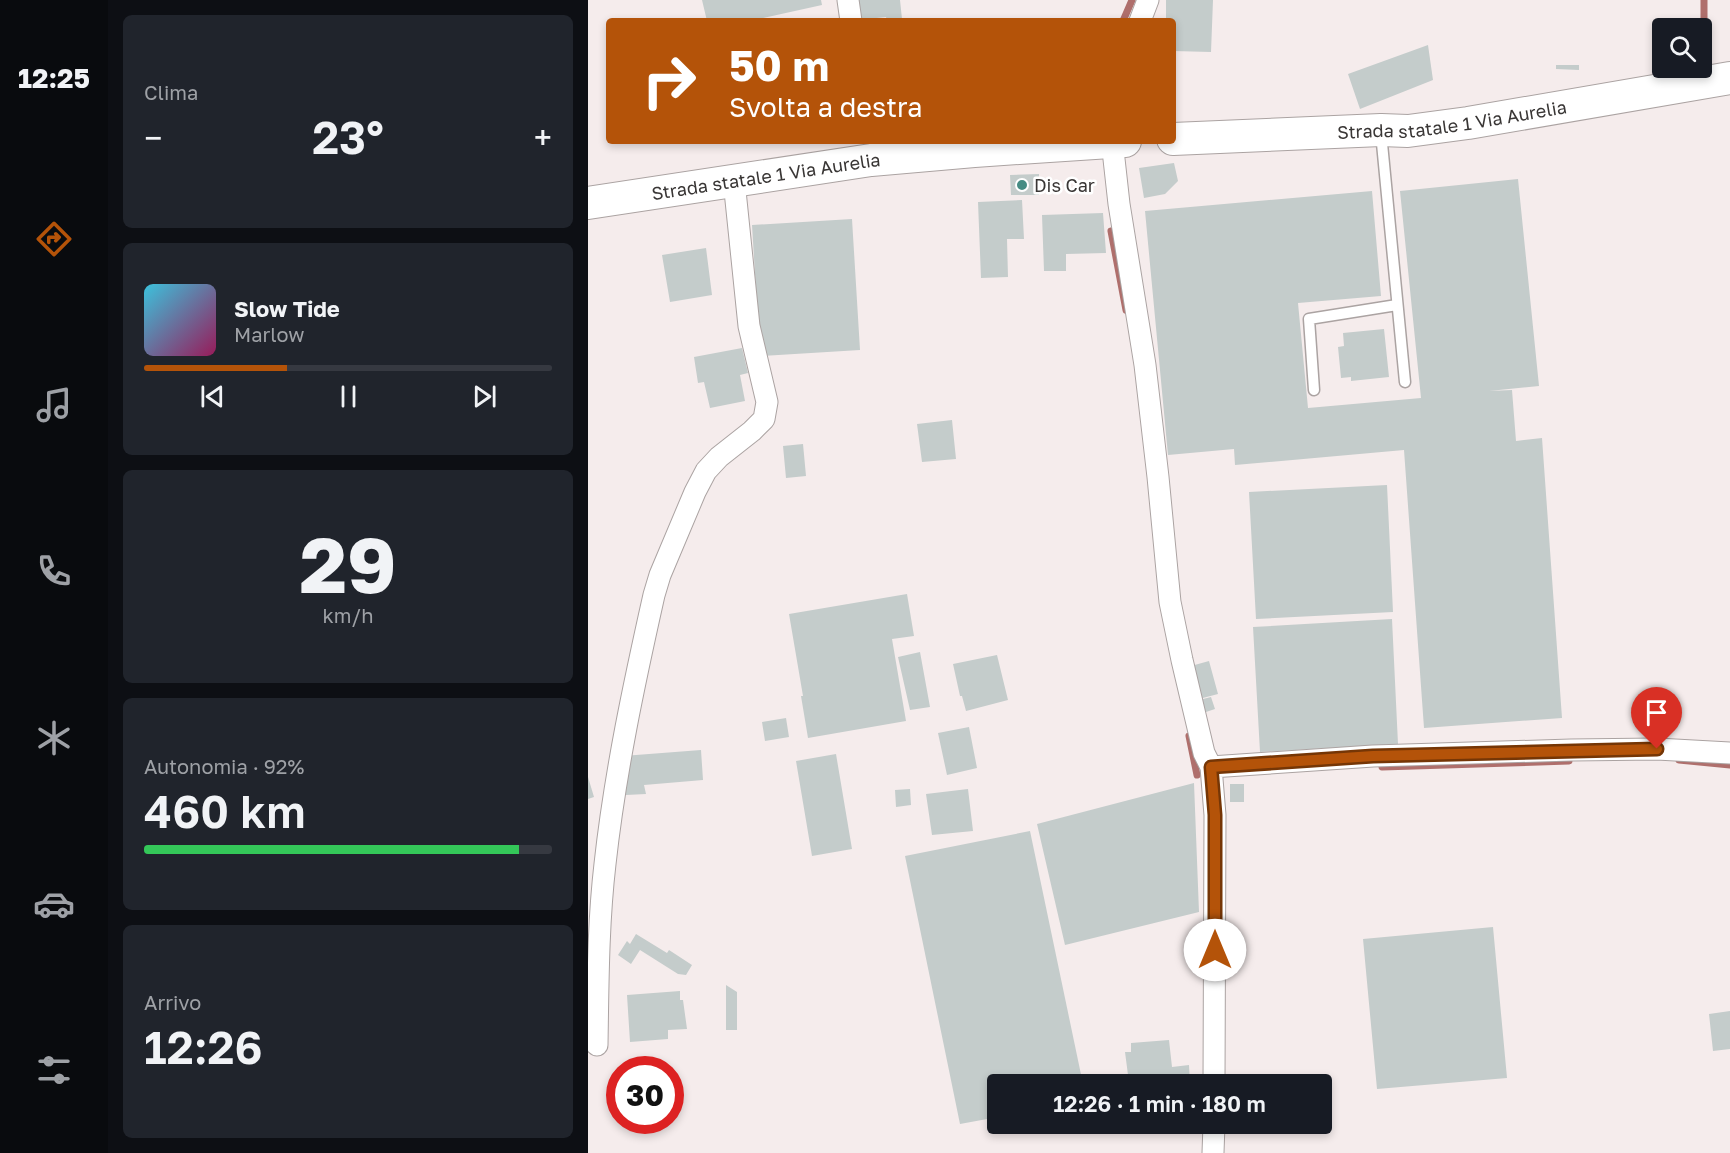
<!DOCTYPE html>
<html lang="it">
<head>
<meta charset="utf-8">
<style>
  :root { --surface:#171b24; --page:#20242c; --text:#f1f3f6; --muted:#9ea1a6; --line:#363941; --accent:#b45309 }
  body { margin:0; font-family:"Golos Text",sans-serif; background:var(--page); color:var(--text); height:100vh; display:flex; flex-direction:column; font-size:22px; white-space:nowrap }
  * { box-sizing:border-box; margin:0 }
  p { font-size:20px; color:var(--muted) }
  .icon { flex:none; width:33px; height:33px; fill:none; stroke:currentColor; stroke-width:2; stroke-linecap:round; stroke-linejoin:round }
  .map { position:relative; flex:1; overflow:hidden }
  .panel { display:flex; flex-direction:column; gap:15px; padding:15px; background:#0d0f14; width:480px }
  .panel>* { flex:none }
  .top-card { position:absolute; left:18px; top:18px; width:570px; height:126px; border-radius:6px; box-shadow:0 3px 9px #0003; background:#b45309; color:#fff; overflow:hidden }
  .fabs { position:absolute; left:1064px; top:18px; display:grid; gap:12px }
  .fabs a { display:grid; place-items:center; width:60px; height:60px; border-radius:6px; background:var(--surface); box-shadow:0 3px 9px #0003; font-size:30px }
  .speed { position:absolute; left:18px; top:1056px; display:flex; gap:12px; font-size:30px; font-weight:700; text-align:center }
  .speed>* { display:grid; place-content:center; width:78px; height:78px; border-radius:50%; background:var(--surface); box-shadow:0 3px 9px #0003; line-height:1 }
  .speed .limit { border:9px solid #d22; background:#fff; color:#111 }
  .pin { position:absolute; display:grid; place-items:center; width:51px; height:51px; color:#fff; margin:-62px -26px; border-radius:50% 50% 50% 0; rotate:-45deg; box-shadow:0 0 6px #0007 }
  .pin .icon { rotate:45deg }
  .me { position:absolute; width:66px; margin:-33px; rotate:0deg; stroke-linejoin:round; filter:drop-shadow(0 0 4px #0008) }
  .turn { display:flex; align-items:center; gap:21px; height:126px; padding:0 24px; font-size:27px }
  .turn .icon { width:78px; height:78px; stroke-width:2.5 }
  .turn b { display:block; font-size:42px; line-height:51px }
  .big { font-size:45px; font-weight:600; line-height:1.1 }
  .panel .widget { flex:1; display:flex; flex-direction:column; justify-content:center; gap:9px; min-width:0; padding:0 21px; border-radius:9px; background:var(--page) }
  .panel .dial { align-items:center; gap:0 }
  .dial b { font-size:78px; line-height:1 }
  .song { display:flex; align-items:center; gap:18px }
  .cover { width:72px; height:72px; border-radius:9px; background:linear-gradient(135deg,hsl(190 70% 55%),hsl(330 70% 35%)) }
  .played { height:6px; border-radius:3px; background:linear-gradient(90deg,var(--accent) 35%,var(--line) 35%) }
  .keys { display:flex; justify-content:space-around; direction:ltr }
  .heat { display:flex; justify-content:space-between; align-items:center; font-size:33px; direction:ltr }
  .charge { height:9px; border-radius:4px; background:linear-gradient(90deg,#34c759 92%,var(--line) 0) }
  .trip { position:absolute; left:399px; top:1074px; width:345px; height:60px; border-radius:6px; background:var(--surface); box-shadow:0 3px 9px #0003; font-weight:600; line-height:60px; text-align:center }
  main { display:flex; flex:1; min-height:0 }
  .dock { display:flex; flex-direction:column; width:108px; justify-content:space-around; align-items:center; background:#090b0e; color:var(--muted) }
  .dock .icon { width:42px; height:42px }
  .dock .on { color:var(--accent) }
  .dock b { font-size:27px; color:var(--text) }
  .map>svg:first-child { display:block }
  .lines { fill:none; stroke-linecap:round; stroke-linejoin:round }
  .stream { stroke:#af6f6c; stroke-width:7 }
  .building { fill:#c4cccb }
  .service-casing { stroke:#aba3a2; stroke-width:13 }
  .minor-casing { stroke:#aba3a2; stroke-width:23 }
  .primary-casing { stroke:#aba3a2; stroke-width:34 }
  .service { stroke:#fff; stroke-width:10 }
  .minor { stroke:#fff; stroke-width:21 }
  .primary { stroke:#fff; stroke-width:32 }
  .route-casing { stroke:#753606; stroke-width:15 }
  .route { stroke:#b45309; stroke-width:10 }
  .poi-dot { fill:#468c84; stroke:#fff; stroke-width:2 }
  .labels { text-anchor:middle; dominant-baseline:central; stroke-width:5; stroke-linejoin:round; paint-order:stroke }
  .street-label { font-size:18px; fill:#393635; stroke:#fff }
  .poi-label { font-size:18px; fill:#393635; stroke:#fff; text-anchor:start }
</style>
</head>
<body>
<main>
<nav class="dock">
<b>12:25</b>
<svg class="icon on" aria-label="directions" viewBox="0 0 24 24"><path d="M12 3l9 9-9 9-9-9zM9 14v-3h6M13 9l2 2-2 2"/></svg>
<svg class="icon" aria-label="music" viewBox="0 0 24 24"><path d="M9 18V5l10-2v13"/><circle cx="6" cy="18" r="3"/><circle cx="16" cy="16" r="3"/></svg>
<svg class="icon" aria-label="phone" viewBox="0 0 24 24"><path d="M5 4h4l2 5-3 2q2 4 5 5l2-3 5 2v4C11 20 4 13 5 4z"/></svg>
<svg class="icon" aria-label="climate" viewBox="0 0 24 24"><path d="M12 3v18M4 7l16 10M4 17L20 7"/></svg>
<svg class="icon" aria-label="car" viewBox="0 0 24 24"><path d="M5 17H2v-5l4-1 3-4h7l3 4 3 1v5h-3M9 17h6M6 11h13"/><circle cx="7" cy="17" r="2"/><circle cx="17" cy="17" r="2"/></svg>
<svg class="icon" aria-label="filters" viewBox="0 0 24 24"><path d="M4 7h16M4 17h16"/><circle cx="9" cy="7" r="2"/><circle cx="15" cy="17" r="2"/></svg>
</nav>
<section class="panel">
<div class="widget"><p>Clima</p>
<div class="heat"><a>−</a><b class="big">23°</b><a>+</a></div>
</div>
<div class="widget">
<div class="song"><i class="cover"></i><div><b>Slow Tide</b><p>Marlow</p></div></div>
<div class="played"></div>
<div class="keys"><svg class="icon" aria-label="previous" viewBox="0 0 24 24"><path d="M18 5L8 12l10 7zM5 5v14"/></svg><svg class="icon" aria-label="pause" viewBox="0 0 24 24"><path d="M8 5v14M16 5v14"/></svg><svg class="icon" aria-label="next" viewBox="0 0 24 24"><path d="M6 5l10 7-10 7zM19 5v14"/></svg></div>
</div>
<div class="widget dial"><b>29</b><p>km/h</p></div>
<div class="widget"><p>Autonomia · 92%</p><b class="big">460 km</b><div class="charge"></div></div>
<div class="widget"><p>Arrivo</p><b class="big">12:26</b></div>
</section>
<div class="map">
<svg width="1142" height="1153" viewBox="0 0 1142 1153">
  <rect width="100%" height="100%" fill="#f5ecec"/>
  <g class="lines">
    <path class="stream" d="M535,21L544,0
      M1116,49V0
      M523,231L538,310
      M601,736L609,775
      M1091,760L1142,765
      M794,767L981,761"/>
  </g>
  <path class="building" d="M114,0H233L234,5L161,21H119Z
    M269,0H312L314,19L299,21L298,17L270,20Z
    M578,0H625L623,52L585,51V21H578Z
    M840,45L845,80L772,109L760,74Z
    M968,65H991V70L968,69Z
    M586,163L590,181L577,194L556,198L551,168Z
    M451,174V195H423L422,175Z
    M930,179L951,386L901,391L924,390L928,441L954,438L974,718L836,728L816,450L647,465L646,449L580,455L557,211L784,191L793,296L710,303L720,408L833,398L812,191Z
    M434,200L436,239H419L420,277L393,278L390,202Z
    M515,213L518,253L478,254V271H456L454,215Z
    M264,219L272,350L172,356L164,225Z
    M118,248L124,295L82,302L74,255Z
    M796,329L801,377L763,381V377L753,378L750,347L756,346L755,333Z
    M154,348L160,373L152,375L157,401L122,408L116,382L110,383L106,357Z
    M364,420L368,459L334,462L329,424Z
    M215,444L218,476L198,478L195,446Z
    M799,485L805,612L668,619L661,492Z
    M319,594L326,636L304,639L318,721L220,738L213,696H215L201,614Z
    M804,619L810,744L672,752L665,627Z
    M332,652L342,707L322,710L310,657Z
    M409,655L420,700L378,711L374,696H372L365,664Z
    M621,661L630,694L611,699L603,666Z
    M623,697L627,709L615,713L611,700Z
    M198,718L201,737L177,741L174,722Z
    M381,727L389,768L359,775L350,733Z
    M113,750L115,780L56,785L58,794L38,795L35,756Z
    M248,754L264,849L224,856L208,761Z
    M0,777L6,797L0,799Z
    M606,783L611,912L477,945L449,824Z
    M642,784H656V802H642Z
    M322,789L323,805L308,807L307,790Z
    M380,789L385,831L344,835L338,794Z
    M442,831L495,1084H410V1117L372,1124L317,856Z
    M905,927L919,1078L789,1089L775,939Z
    M48,934L79,953L81,950L104,965L98,975L90,974L52,950L43,964L30,955L39,941L42,944Z
    M138,985L149,992V1030H138Z
    M92,991V1000H95L99,1029L80,1030V1039L42,1042L39,995Z
    M1142,1011V1049L1125,1051L1121,1014Z
    M581,1040L584,1067L601,1065L602,1084H546V1075H540L537,1052H543V1043Z
    M593,1124H610L611,1132L594,1133Z"/>
  <g class="lines">
    <g class="service-casing">
      <path id="service" d="M793,133L817,382
        M726,390L721,319L809,305"/>
    </g>
    <g class="minor-casing">
      <path id="minor" d="M260,0L263,21
        M552,21L560,0
        M524,141L531,204L557,365L570,477L582,602L594,660L616,753L623,767L627,815L626,1084
        M623,767L785,756L983,750L1069,749L1142,753
        M9,1045C10,985 10,924 17,864C27,773 46,684 66,595L72,575L107,492L118,471L131,457L164,431L176,419L179,402L161,326L146,181
        M625,1153L626,1124"/>
    </g>
    <g class="primary-casing">
      <g id="primary">
        <path id="s1" d="M585,139L793,130L820,131L880,123L1142,78"/>
        <path id="s2" d="M0,203L283,160L386,151L537,141"/>
      </g>
    </g>
    <use href="#service" class="service"/>
    <use href="#minor" class="minor"/>
    <use href="#primary" class="primary"/>
  </g>
  <g class="lines">
    <g class="route-casing">
      <path id="route" d="M627,950V815L623,767L785,756L1069,749"/>
    </g>
    <use href="#route" class="route"/>
  </g>
  <circle class="poi-dot" cx="434" cy="185" r="6"/>
  <g class="labels">
    <g class="street-label">
      <text stroke="none"><textPath href="#s1" startOffset="280">Strada statale 1 Via Aurelia</textPath></text>
      <text stroke="none"><textPath href="#s2" startOffset="180">Strada statale 1 Via Aurelia</textPath></text>
    </g>
    <g class="poi-label">
      <text x="446" y="185">Dis Car</text>
    </g>
  </g>
</svg>
<div class="fabs">
<a><svg class="icon" aria-label="search" viewBox="0 0 24 24"><circle cx="10" cy="10" r="6"/><path d="M15 15l6 6"/></svg></a>
</div>
<div class="speed"><div class="limit">30</div></div>
<div class="pin" style="left:1069px;top:749px;background:#d93025"><svg class="icon" aria-label="arrive" viewBox="0 0 24 24"><path d="M6 21V4h12l-3 4 3 4H6"/></svg></div>
<svg class="me" style="left:627px;top:950px" viewBox="-20 -20 40 40"><circle r="19" fill="#fff"/><path d="M0-13L10 11 0 6-10 11z" fill="#b45309"/></svg>
<div class="trip">12:26 · 1 min · 180 m</div>
<div class="top-card">
<div class="turn"><svg class="icon" aria-label="right" viewBox="0 0 24 24"><path d="M7 20v-9h11M14 6l5 5-5 5"/></svg><div><b>50 m</b>Svolta a destra</div></div>
</div>
</div>
</main>
</body>
</html>
